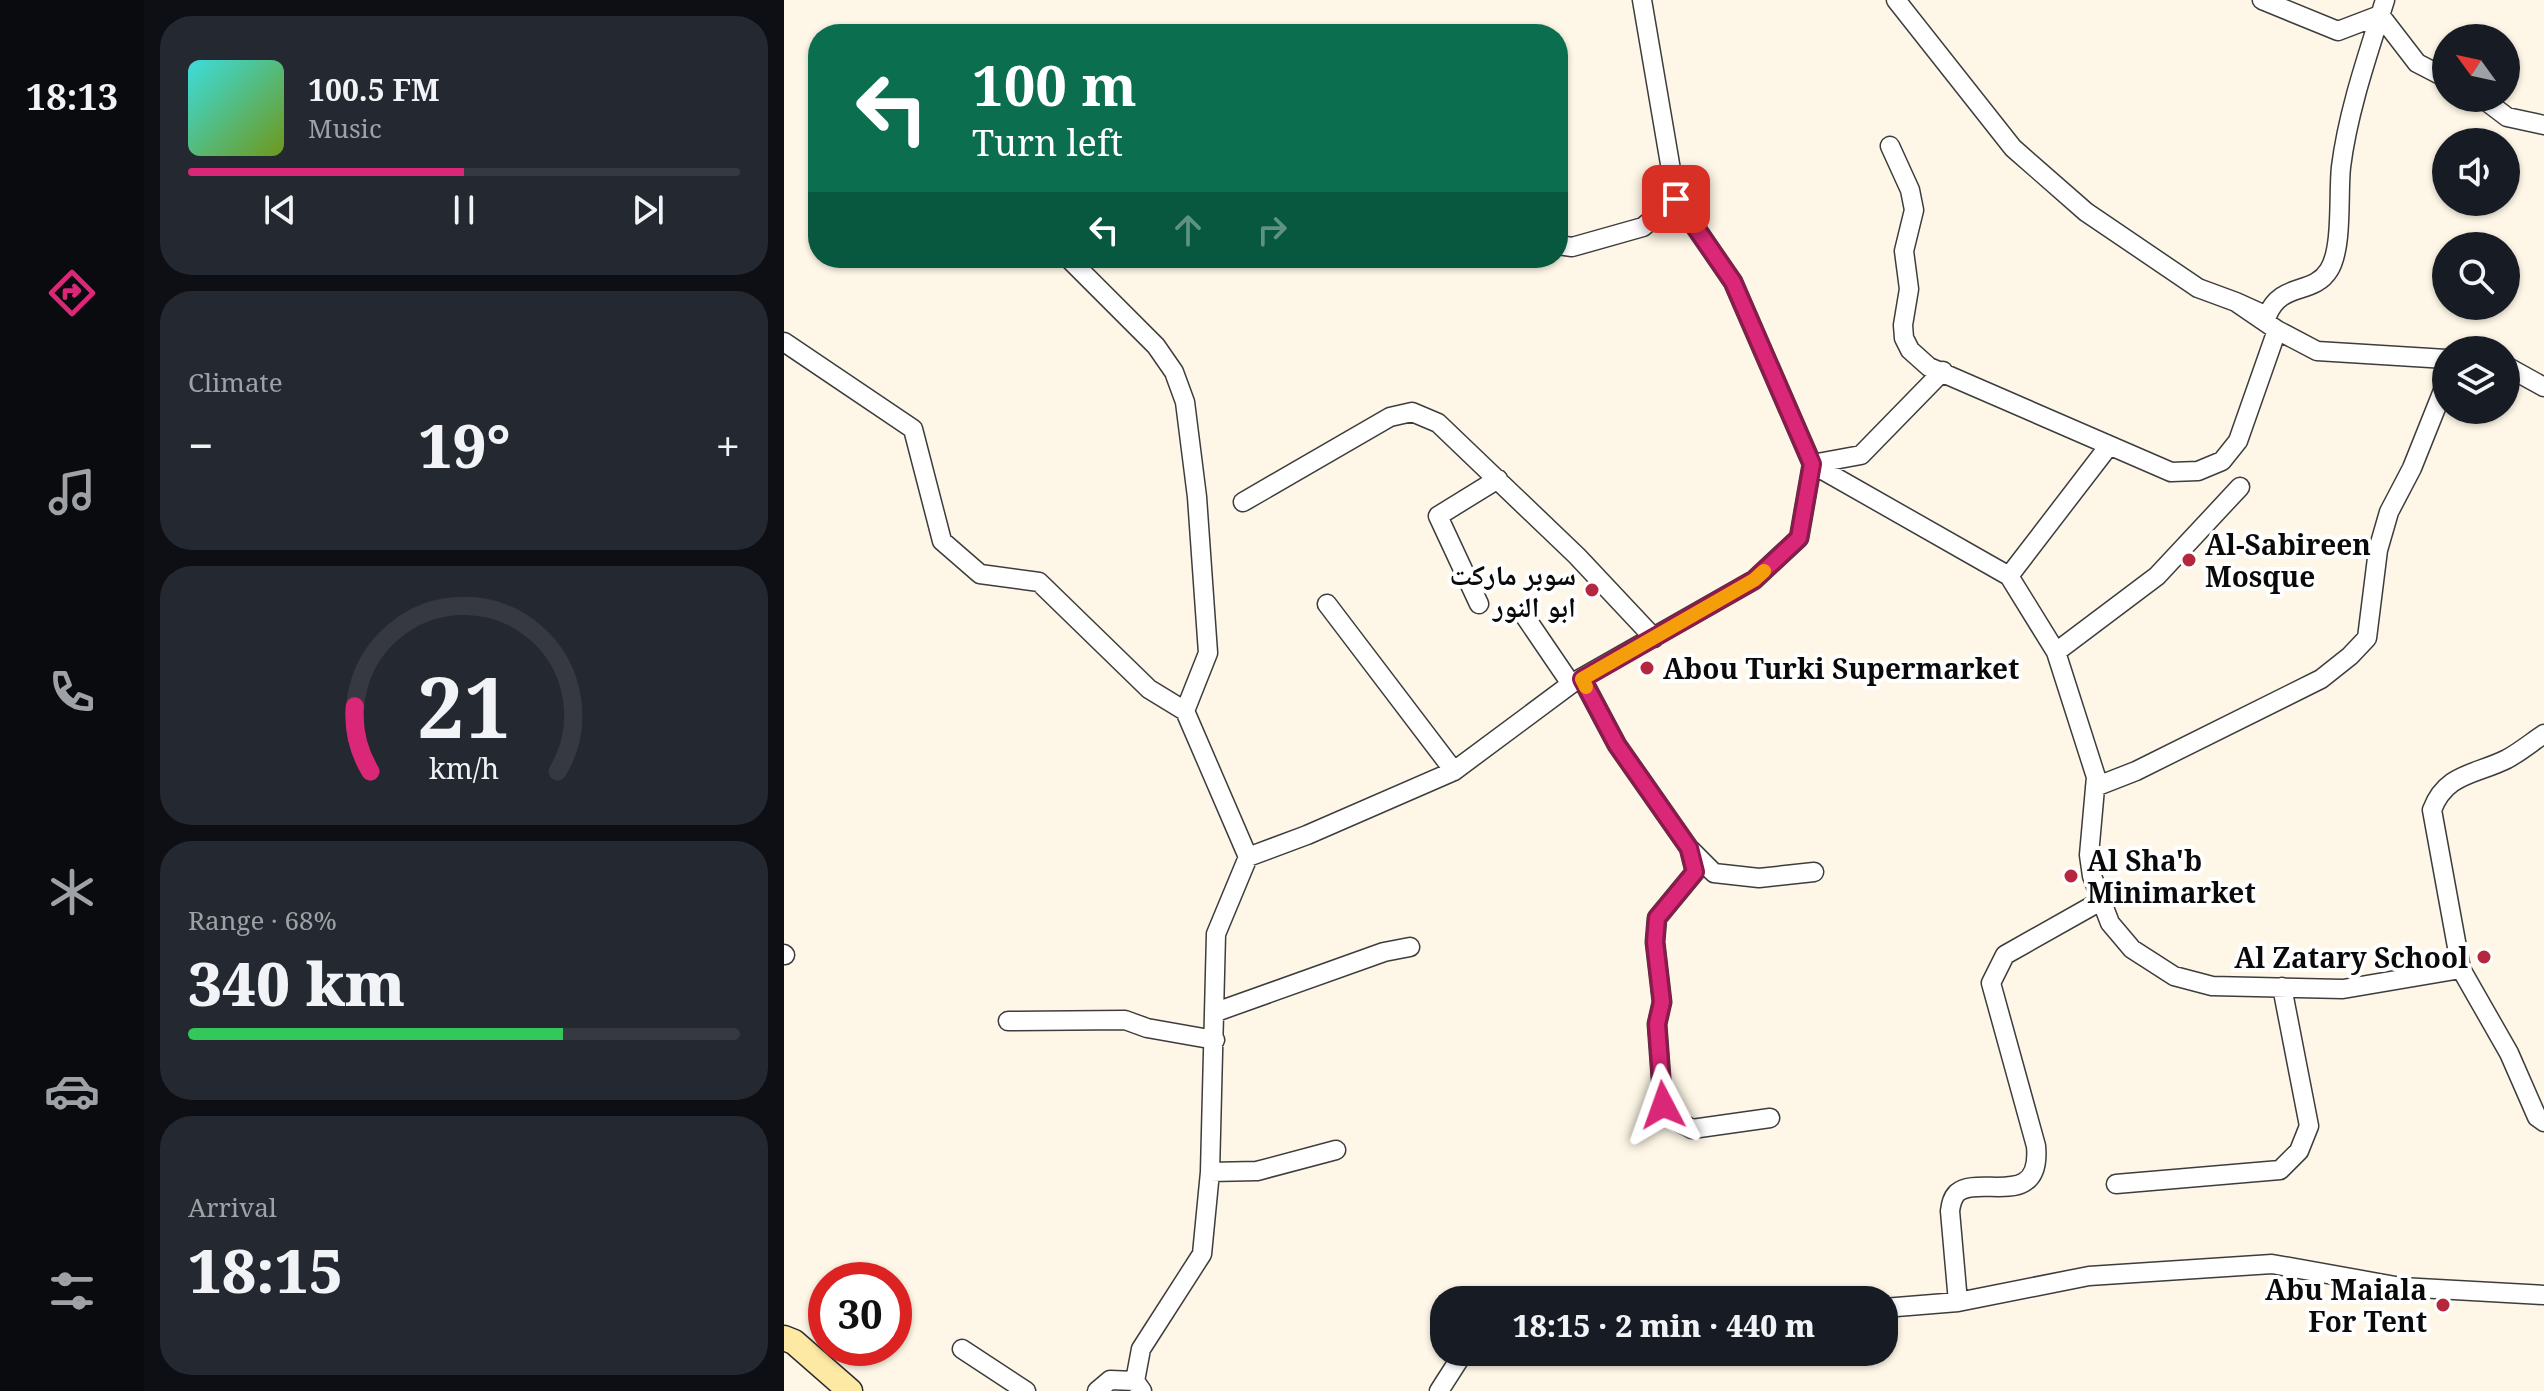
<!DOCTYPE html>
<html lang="en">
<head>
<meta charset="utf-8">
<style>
  :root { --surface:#171b24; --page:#242831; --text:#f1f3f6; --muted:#9ea1a6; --line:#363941; --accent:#db2777 }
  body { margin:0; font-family:"Noto Serif","Noto Naskh Arabic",serif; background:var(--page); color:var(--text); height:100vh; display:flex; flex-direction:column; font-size:30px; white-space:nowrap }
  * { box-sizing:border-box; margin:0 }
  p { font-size:26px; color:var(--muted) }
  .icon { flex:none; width:44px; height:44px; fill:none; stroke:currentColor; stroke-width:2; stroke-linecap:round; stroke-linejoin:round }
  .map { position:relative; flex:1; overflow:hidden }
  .side { display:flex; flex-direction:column; gap:16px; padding:16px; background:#0d0f14; width:640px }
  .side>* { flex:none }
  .banner { position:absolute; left:24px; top:24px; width:760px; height:244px; border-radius:32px; box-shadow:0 2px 6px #0004; background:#0b6e4f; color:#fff; overflow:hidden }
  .needle { width:52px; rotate:303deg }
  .fabs { position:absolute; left:1648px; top:24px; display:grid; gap:16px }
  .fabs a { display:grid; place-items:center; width:88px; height:88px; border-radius:50%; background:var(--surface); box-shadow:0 2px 6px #0004; font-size:40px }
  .speed { position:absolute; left:24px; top:1262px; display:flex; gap:16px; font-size:40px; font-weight:700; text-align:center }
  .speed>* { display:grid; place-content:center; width:104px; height:104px; border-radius:50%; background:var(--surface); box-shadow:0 2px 6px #0004; line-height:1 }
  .speed .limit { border:12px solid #d22; background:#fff; color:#111 }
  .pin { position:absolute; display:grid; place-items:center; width:68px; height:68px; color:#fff; margin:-34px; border-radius:16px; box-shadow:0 4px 12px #0006 }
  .me { position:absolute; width:88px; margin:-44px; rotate:356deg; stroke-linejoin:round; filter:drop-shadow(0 0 6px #0008) }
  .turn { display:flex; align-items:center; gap:28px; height:168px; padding:0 32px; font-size:36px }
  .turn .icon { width:104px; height:104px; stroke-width:2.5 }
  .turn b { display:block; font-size:56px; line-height:68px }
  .lanes { display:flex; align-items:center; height:76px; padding:0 32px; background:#0003; justify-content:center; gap:40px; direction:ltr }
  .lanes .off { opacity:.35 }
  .big { font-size:60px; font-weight:800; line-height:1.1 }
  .side .widget { flex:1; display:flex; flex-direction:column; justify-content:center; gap:12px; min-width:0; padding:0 28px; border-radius:32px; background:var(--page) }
  .side .dial { align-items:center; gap:0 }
  .dial svg { height:208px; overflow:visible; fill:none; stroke:var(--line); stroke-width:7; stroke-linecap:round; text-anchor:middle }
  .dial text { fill:var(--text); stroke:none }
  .song { display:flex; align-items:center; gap:24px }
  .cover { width:96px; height:96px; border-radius:12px; background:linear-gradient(135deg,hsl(180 70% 55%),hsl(80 70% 35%)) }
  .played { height:8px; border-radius:4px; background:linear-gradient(90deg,var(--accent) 50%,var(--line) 50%) }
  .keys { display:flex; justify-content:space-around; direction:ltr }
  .heat { display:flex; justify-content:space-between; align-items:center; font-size:44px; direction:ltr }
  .charge { height:12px; border-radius:6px; background:linear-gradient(90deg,#34c759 68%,var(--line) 0) }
  .trip { position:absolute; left:646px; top:1286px; width:468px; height:80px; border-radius:32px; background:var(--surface); box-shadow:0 2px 6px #0004; font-weight:800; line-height:80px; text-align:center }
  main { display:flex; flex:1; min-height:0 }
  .menu { display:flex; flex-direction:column; width:144px; justify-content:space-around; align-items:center; background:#090b0e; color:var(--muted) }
  .menu .icon { width:56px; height:56px }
  .menu .selected { color:var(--accent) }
  .menu b { font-size:36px; color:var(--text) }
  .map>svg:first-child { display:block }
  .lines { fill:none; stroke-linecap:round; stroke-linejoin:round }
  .street-casing { stroke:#3d3d3d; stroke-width:21 }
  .secondary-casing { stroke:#2c2c2c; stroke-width:27 }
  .street { stroke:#fff; stroke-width:18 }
  .secondary { stroke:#fde9a4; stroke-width:24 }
  .route-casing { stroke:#8e194d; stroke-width:20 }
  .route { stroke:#db2777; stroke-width:14 }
  .slow { stroke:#f59e0b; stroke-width:14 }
  .poi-dot { fill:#b4273e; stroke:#fff; stroke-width:3 }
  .labels { text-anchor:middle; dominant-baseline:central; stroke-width:8; stroke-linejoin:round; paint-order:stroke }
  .poi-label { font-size:28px; font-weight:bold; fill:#0a0a0a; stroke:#fff; text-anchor:start }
</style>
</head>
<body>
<main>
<nav class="menu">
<b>18:13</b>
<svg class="icon selected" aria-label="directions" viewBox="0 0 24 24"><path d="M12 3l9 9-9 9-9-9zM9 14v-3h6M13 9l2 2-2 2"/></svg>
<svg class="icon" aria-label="music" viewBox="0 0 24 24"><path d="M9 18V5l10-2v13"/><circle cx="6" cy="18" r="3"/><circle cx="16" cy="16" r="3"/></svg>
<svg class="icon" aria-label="phone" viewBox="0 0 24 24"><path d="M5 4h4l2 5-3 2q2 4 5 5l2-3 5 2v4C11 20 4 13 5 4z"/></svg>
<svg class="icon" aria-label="climate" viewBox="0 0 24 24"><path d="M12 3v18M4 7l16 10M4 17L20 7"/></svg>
<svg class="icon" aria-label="car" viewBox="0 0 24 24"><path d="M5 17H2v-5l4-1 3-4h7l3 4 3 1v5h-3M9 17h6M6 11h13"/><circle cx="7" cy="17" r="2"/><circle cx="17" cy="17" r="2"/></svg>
<svg class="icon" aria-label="filters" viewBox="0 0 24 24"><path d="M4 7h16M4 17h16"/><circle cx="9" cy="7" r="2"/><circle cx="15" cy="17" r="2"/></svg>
</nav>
<section class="side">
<div class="widget">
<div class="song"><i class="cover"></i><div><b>100.5 FM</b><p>Music</p></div></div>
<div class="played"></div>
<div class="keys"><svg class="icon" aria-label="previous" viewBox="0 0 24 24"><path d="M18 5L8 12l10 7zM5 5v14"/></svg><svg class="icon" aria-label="pause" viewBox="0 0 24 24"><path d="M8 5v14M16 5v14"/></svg><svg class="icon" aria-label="next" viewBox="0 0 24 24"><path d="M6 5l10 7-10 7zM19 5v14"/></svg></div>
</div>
<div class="widget"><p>Climate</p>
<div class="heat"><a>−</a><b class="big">19°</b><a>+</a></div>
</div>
<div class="widget dial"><svg viewBox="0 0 100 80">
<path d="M14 69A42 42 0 1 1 86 69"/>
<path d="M14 69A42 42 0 0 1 8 44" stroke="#db2777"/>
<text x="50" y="56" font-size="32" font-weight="700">21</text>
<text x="50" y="72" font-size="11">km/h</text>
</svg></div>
<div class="widget"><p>Range · 68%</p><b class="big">340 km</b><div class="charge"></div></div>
<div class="widget"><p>Arrival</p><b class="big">18:15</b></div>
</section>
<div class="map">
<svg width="1760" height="1391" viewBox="0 0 1760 1391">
  <rect width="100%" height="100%" fill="#fef7e7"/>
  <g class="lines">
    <g class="street-casing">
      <path id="street" d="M858,0L892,199L949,282L1028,464L1225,576L1272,652L1312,777L1305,855L1308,876L1326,923L1348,949L1390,976L1428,986L1559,989L1677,969
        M1112,0L1229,148L1302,212L1414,288L1452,302
        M1478,0L1554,31L1596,15L1633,63L1662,78
        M1698,98L1723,117L1760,125
        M1106,146L1126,190L1130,210L1120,251L1125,289L1119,325L1120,338L1126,350L1145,367L1387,472L1414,471L1438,461L1454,441L1493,330L1452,302L1483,316C1497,281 1529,296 1545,270C1559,248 1554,194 1557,167C1564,111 1584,54 1601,0
        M774,245L788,247L859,227L892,199
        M284,258L372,346L390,372L401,402L413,497L424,653L401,711L464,857
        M1493,330L1533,351L1662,359
        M0,342L129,429L158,541L196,574L255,582L365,689L401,711
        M1722,366L1760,387
        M459,502L606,417L628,412L654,423L793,556L870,638
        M1225,576L1324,447
        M543,604L670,771
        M695,604L654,516L714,479
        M740,615L787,684
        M1272,652L1373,576L1456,487
        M798,679L833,745L905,848L911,872L873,918L871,942L878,1002L873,1024L879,1105L886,1117L908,1129L986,1118
        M1760,734C1748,742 1736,752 1723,759C1691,775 1662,773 1648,810L1677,969L1725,1053L1753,1117L1760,1122
        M1311,787L1352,771L1537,679L1566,656L1583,638L1594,550L1605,512L1628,468L1662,383
        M907,850L930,873L975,878L1030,872
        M0,954L1,955
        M432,1012L600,952L626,947
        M224,1021L341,1020L363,1028L431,1040
        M426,1172L473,1171L552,1150
        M1332,1184L1496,1170L1515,1151L1525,1126L1498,987
        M751,1300L780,1297L802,1300
        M1174,1302L1166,1211C1167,1204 1168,1198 1173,1193C1195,1174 1258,1211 1252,1146L1207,983L1221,955L1315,902
        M1100,1308L1174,1302L1305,1276L1488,1264L1617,1287L1760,1295
        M178,1349L242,1391
        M313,1391L326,1380L351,1381
        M358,1391L351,1381L357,1349L418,1254L426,1172L432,934L464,857L523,835L670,771L787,684L970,580L1015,538L1028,464L1077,455L1159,371
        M655,1391L680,1352"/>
    </g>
    <g class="secondary-casing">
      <path id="secondary" d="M0,1338L10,1342L66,1391"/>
    </g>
    <use href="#street" class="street"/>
    <use href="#secondary" class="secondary"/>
  </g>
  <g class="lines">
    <g class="route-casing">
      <path id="route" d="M879,1105L873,1024L878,1002L871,942L873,918L911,872L905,848L833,745L798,679L970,580L1015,538L1028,464L949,282L892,199"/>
    </g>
    <use href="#route" class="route"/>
    <path class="slow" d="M802,687L798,679L970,580L980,571"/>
  </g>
  <g class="poi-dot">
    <circle cx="1405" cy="560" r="8"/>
    <circle cx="808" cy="590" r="8"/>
    <circle cx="863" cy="668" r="8"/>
    <circle cx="1287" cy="876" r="8"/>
    <circle cx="1700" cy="957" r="8"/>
    <circle cx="1659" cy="1305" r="8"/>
  </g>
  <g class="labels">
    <g class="poi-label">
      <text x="1421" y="544">Al-Sabireen<tspan x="1421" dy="32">Mosque</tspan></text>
      <text x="792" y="574" text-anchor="end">سوبر ماركت<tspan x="792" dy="32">ابو النور</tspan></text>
      <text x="879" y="668">Abou Turki Supermarket</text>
      <text x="1303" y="860">Al Sha'b<tspan x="1303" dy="32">Minimarket</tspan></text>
      <text x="1684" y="957" text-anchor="end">Al Zatary School</text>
      <text x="1643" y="1289" text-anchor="end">Abu Maiala<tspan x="1643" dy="32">For Tent</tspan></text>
    </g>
  </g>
</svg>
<div class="fabs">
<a><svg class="needle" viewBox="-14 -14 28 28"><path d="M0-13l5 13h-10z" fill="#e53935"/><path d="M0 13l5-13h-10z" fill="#9ea1a6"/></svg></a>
<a><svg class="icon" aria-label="sound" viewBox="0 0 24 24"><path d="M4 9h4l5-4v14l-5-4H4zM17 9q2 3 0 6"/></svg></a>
<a><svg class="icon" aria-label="search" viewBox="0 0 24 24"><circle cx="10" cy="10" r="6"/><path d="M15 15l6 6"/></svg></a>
<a><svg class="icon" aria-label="layers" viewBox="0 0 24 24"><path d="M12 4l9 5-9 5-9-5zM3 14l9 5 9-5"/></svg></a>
</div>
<div class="speed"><div class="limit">30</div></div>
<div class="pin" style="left:892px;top:199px;background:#d93025"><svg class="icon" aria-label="arrive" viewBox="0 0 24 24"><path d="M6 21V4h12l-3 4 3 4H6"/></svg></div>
<svg class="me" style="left:879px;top:1105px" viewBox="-20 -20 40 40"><path d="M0-17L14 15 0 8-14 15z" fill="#db2777" stroke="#fff" stroke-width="4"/></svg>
<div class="trip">18:15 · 2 min · 440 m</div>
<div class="banner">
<div class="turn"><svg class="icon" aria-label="left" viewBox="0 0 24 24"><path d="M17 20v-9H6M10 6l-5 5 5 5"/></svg><div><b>100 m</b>Turn left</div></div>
<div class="lanes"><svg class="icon" aria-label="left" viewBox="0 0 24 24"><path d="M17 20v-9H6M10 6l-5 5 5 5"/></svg><svg class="icon off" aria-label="ahead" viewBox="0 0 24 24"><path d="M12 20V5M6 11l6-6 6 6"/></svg><svg class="icon off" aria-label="right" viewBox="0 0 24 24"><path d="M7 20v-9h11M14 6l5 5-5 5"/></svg></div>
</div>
</div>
</main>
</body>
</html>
